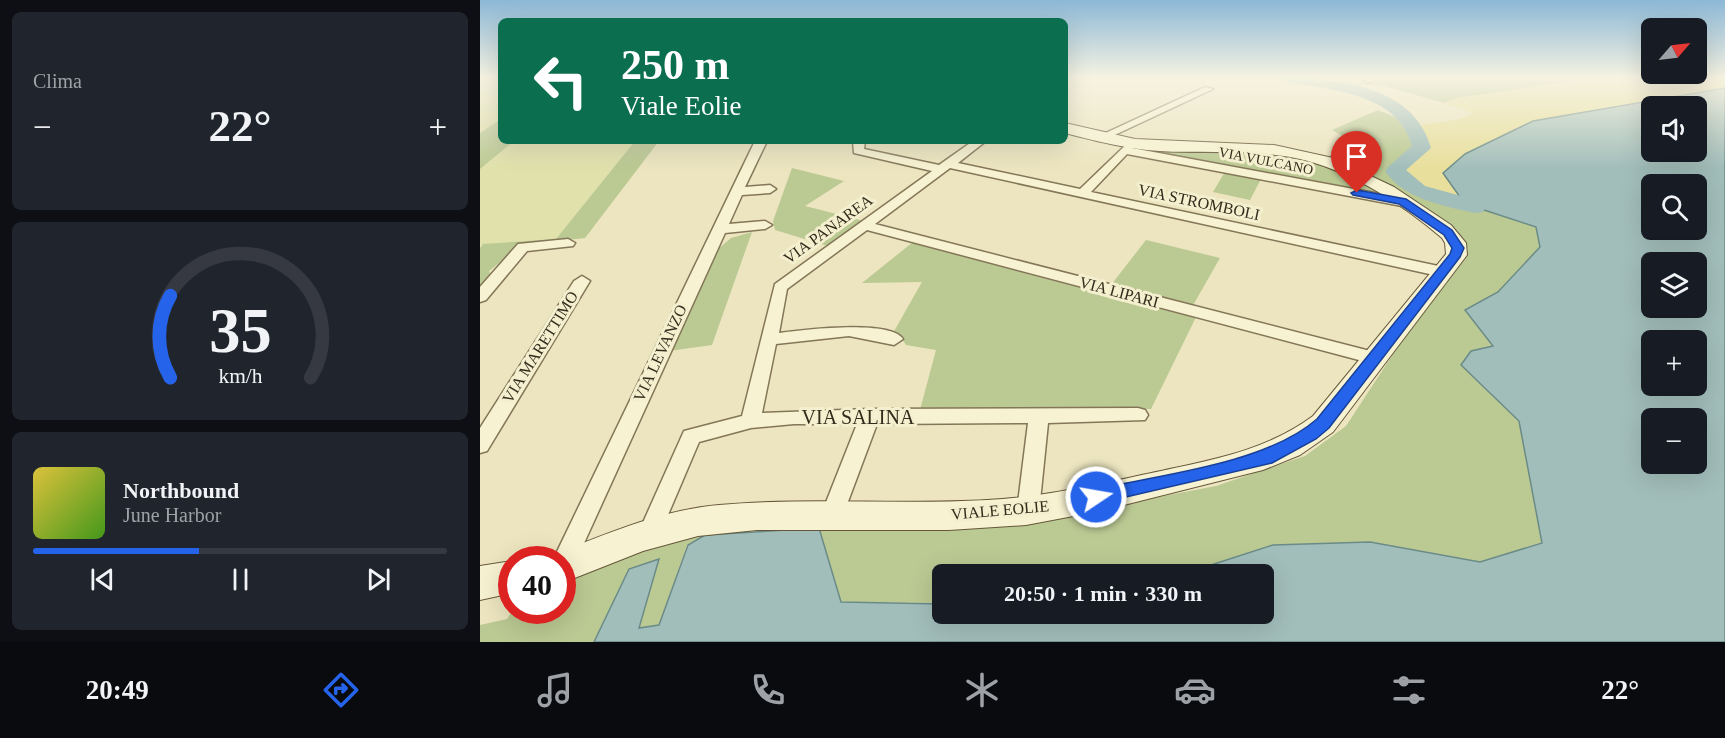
<!DOCTYPE html>
<html lang="it">
<head>
<meta charset="utf-8">
<style>
  :root { --surface:#171b24; --page:#20242c; --text:#f1f3f6; --muted:#9ea1a6; --line:#363941; --accent:#2563eb }
  body { margin:0; font-family:Georgia,serif; background:var(--page); color:var(--text); height:100vh; display:flex; flex-direction:column; font-size:22px; white-space:nowrap }
  * { box-sizing:border-box; margin:0 }
  p { font-size:20px; color:var(--muted) }
  .icon { flex:none; width:33px; height:33px; fill:none; stroke:currentColor; stroke-width:2; stroke-linecap:round; stroke-linejoin:round }
  .map { position:relative; flex:1; overflow:hidden }
  .drawer { display:flex; flex-direction:column; gap:12px; padding:12px; background:#0d0f14; width:480px }
  .drawer>* { flex:none }
  .guide { position:absolute; left:18px; top:18px; width:570px; height:126px; border-radius:9px; box-shadow:0 6px 24px #0002; background:#0b6e4f; color:#fff; overflow:hidden }
  .needle { width:39px; rotate:62deg }
  .fabs { position:absolute; left:1161px; top:18px; display:grid; gap:12px }
  .fabs a { display:grid; place-items:center; width:66px; height:66px; border-radius:9px; background:var(--surface); box-shadow:0 6px 24px #0002; font-size:30px }
  .speed { position:absolute; left:18px; top:546px; display:flex; gap:12px; font-size:30px; font-weight:700; text-align:center }
  .speed>* { display:grid; place-content:center; width:78px; height:78px; border-radius:50%; background:var(--surface); box-shadow:0 6px 24px #0002; line-height:1 }
  .speed .limit { border:9px solid #d22; background:#fff; color:#111 }
  .pin { position:absolute; display:grid; place-items:center; width:51px; height:51px; color:#fff; margin:-62px -26px; border-radius:50% 50% 50% 0; rotate:-45deg; box-shadow:0 0 6px #0007 }
  .pin .icon { rotate:45deg }
  .me { position:absolute; width:66px; margin:-33px; rotate:78deg; stroke-linejoin:round; filter:drop-shadow(0 0 4px #0008) }
  .turn { display:flex; align-items:center; gap:21px; height:126px; padding:0 24px; font-size:27px }
  .turn .icon { width:78px; height:78px; stroke-width:2.5 }
  .turn b { display:block; font-size:42px; line-height:51px }
  .big { font-size:45px; font-weight:600; line-height:1.1 }
  .drawer .tile { flex:1; display:flex; flex-direction:column; justify-content:center; gap:9px; min-width:0; padding:0 21px; border-radius:9px; background:var(--page) }
  .drawer .dial { align-items:center; gap:0 }
  .dial svg { height:156px; overflow:visible; fill:none; stroke:var(--line); stroke-width:7; stroke-linecap:round; text-anchor:middle }
  .dial text { fill:var(--text); stroke:none }
  .song { display:flex; align-items:center; gap:18px }
  .cover { width:72px; height:72px; border-radius:9px; background:linear-gradient(135deg,hsl(50 70% 55%),hsl(100 70% 35%)) }
  .played { height:6px; border-radius:3px; background:linear-gradient(90deg,var(--accent) 40%,var(--line) 40%) }
  .keys { display:flex; justify-content:space-around; direction:ltr }
  .heat { display:flex; justify-content:space-between; align-items:center; font-size:33px; direction:ltr }
  .trip { position:absolute; left:452px; top:564px; width:342px; height:60px; border-radius:9px; background:var(--surface); box-shadow:0 6px 24px #0002; font-weight:600; line-height:60px; text-align:center }
  .dock { display:flex; height:96px; justify-content:space-around; align-items:center; background:#090b0e; color:var(--muted) }
  .dock .icon { width:42px; height:42px }
  .dock .active { color:var(--accent) }
  .dock b { font-size:27px; color:var(--text) }
  main { display:flex; flex:1; min-height:0 }
  .map>svg:first-child { display:block }
  .farmland { fill:#e1e1ac }
  .green { fill:#bbc993 }
  .sand { fill:#e8df9c }
  .water { fill:#a2beba; stroke:#6a8b88; stroke-width:1.5; fill-rule:evenodd }
  .lines { fill:none; stroke-linecap:round; stroke-linejoin:round }
  .river { fill:#a2beba; fill-rule:evenodd }
  .street-casing { stroke:#847658; stroke-width:3 }
  .secondary-casing { stroke:#66573b; stroke-width:2 }
  .street { fill:#f7f2d1; fill-rule:evenodd }
  .secondary { fill:#f7f2d1; fill-rule:evenodd }
  .route { fill:#2563eb; stroke:#184099; stroke-width:1.5 }
  .labels { text-anchor:middle; dominant-baseline:central; stroke-width:6; stroke-linejoin:round; paint-order:stroke }
  .far-street-label { font-size:14px; fill:#342b1c; stroke:#f4efce }
  .street-label { font-size:16px; fill:#342b1c; stroke:#f4efce }
  .near-street-label { font-size:20px; fill:#342b1c; stroke:#f4efce }
</style>
</head>
<body>
<main>
<section class="drawer">
<div class="tile"><p>Clima</p>
<div class="heat"><a>−</a><b class="big">22°</b><a>+</a></div>
</div>
<div class="tile dial"><svg viewBox="0 0 100 80">
<path d="M14 69A42 42 0 1 1 86 69"/>
<path d="M14 69A42 42 0 0 1 14 27" stroke="#2563eb"/>
<text x="50" y="56" font-size="32" font-weight="700">35</text>
<text x="50" y="72" font-size="11">km/h</text>
</svg></div>
<div class="tile">
<div class="song"><i class="cover"></i><div><b>Northbound</b><p>June Harbor</p></div></div>
<div class="played"></div>
<div class="keys"><svg class="icon" aria-label="previous" viewBox="0 0 24 24"><path d="M18 5L8 12l10 7zM5 5v14"/></svg><svg class="icon" aria-label="pause" viewBox="0 0 24 24"><path d="M8 5v14M16 5v14"/></svg><svg class="icon" aria-label="next" viewBox="0 0 24 24"><path d="M6 5l10 7-10 7zM19 5v14"/></svg></div>
</div>
</section>
<div class="map">
<svg width="1245" height="642" viewBox="0 0 1245 642">
  <rect width="100%" height="100%" fill="#ece5bf"/>
  <path class="farmland" d="M0,78H21V119L0,133Z
    M34,141H155L76,239L0,245V169Z"/>
  <path class="green" d="M904,78H1113L978,98L964,103L905,86L878,84Z
    M898,110L937,126L947,140L944,151L926,163L948,190L1056,226L1060,247L1018,292L985,310L1013,346L981,365L1039,421L1062,542L1000,562L890,542L793,545L703,574H462V603L360,602L339,528L466,531L542,523L736,486L825,456L866,426L932,325L986,257L988,249L985,243L847,157L873,142L852,130Z
    M21,119V141H34L0,169V133Z
    M155,141H179L105,238L42,245L9,271L12,277L0,291V248L3,244L76,239Z
    M658,146L812,155L866,173L907,196L658,150L655,148Z
    M312,168L364,181L325,206L384,221L348,246L295,230L293,221Z
    M746,170L782,177L770,200L733,192Z
    M272,232L232,345L189,351L231,255L251,238Z
    M666,240L740,258L712,307L631,285Z
    M433,242L716,317L671,409L440,410L456,350L426,345L419,334L413,333L442,282L382,283Z
    M225,535L207,545L179,625L159,628L178,560L149,569L114,642H0V625L27,619L32,611L82,610L83,578L188,543Z"/>
  <path class="sand" d="M1113,78H1245V88L1053,121L963,173L982,200L948,190L924,174L926,163C947,150 952,148 937,126C952,122 983,122 992,113L964,103L978,98Z"/>
  <path class="water" d="M1245,88V642H114L149,569L179,559L159,628L179,625L208,545L225,535L339,528L361,602L462,604V614H783V574H703L793,545L890,542L1000,562L1062,543L1039,421L981,365L991,351L1013,346L985,310L1018,292L1060,247L1056,227L995,207L982,200L963,173L985,154L1053,121ZM1172,106H1216V152H1172ZM1172,184H1216V230H1172ZM1172,262H1216V308H1172ZM1172,340H1216V386H1172ZM1172,418H1216V464H1172Z"/>
  <g class="lines">
    <path class="river" d="M801,78C856,78 934,85 951,148L926,170L945,186L1003,202L1006,207L1003,212L995,213C964,206 924,199 905,171L908,167L932,146C919,94 853,90 808,82Z"/>
    <g class="street-casing">
      <path id="street" d="M881,78H891L893,80L888,83Z
        M725,87L733,89L626,139L617,137Z
        M651,140L657,143L652,148L922,198L928,202L922,206L647,154L611,192L963,267L971,272L963,277L470,168L395,224L894,352L903,358L894,364L387,230L307,289L299,333C321,330 410,319 423,339L414,345L369,336L296,344L282,413L390,409L658,408L665,410L668,415L665,420L568,423L559,511L556,518L548,520L540,518L537,511L548,423L397,424L363,515L360,522L352,525L344,522L341,515L377,424H314L271,428L219,442L176,543L168,546L160,543L157,536L204,431L262,416L295,284L452,171L374,153L373,141H385L384,149L459,165L493,141H506L478,163L600,189Z
        M275,141H287L265,187L290,185L296,189L290,193L262,195L249,224L285,221L292,225L285,229L245,233L90,574L82,577V560H73Z
        M88,239L95,243L93,246L47,251L6,300L0,302V287L38,244Z
        M102,276L110,281L7,451L0,453V428L94,281Z"/>
    </g>
    <g class="secondary-casing">
      <path id="secondary" d="M585,123L655,139L794,145L853,158L914,187L971,225L986,243L987,255L853,432L820,455L783,470L620,511L546,525L469,530H277L218,536L163,551L82,583V560H68L70,556C124,535 180,510 239,505C328,497 417,505 507,500C566,497 623,483 681,471C736,459 787,450 833,416L966,254L965,243L962,238C925,206 876,174 828,161C780,148 728,154 679,151C647,149 616,141 585,133Z
        M32,561V593L0,600V566Z"/>
    </g>
    <use href="#street" class="street"/>
    <use href="#secondary" class="secondary"/>
  </g>
  <linearGradient id="sky" x2="0" y2="1"><stop stop-color="#8cb8d6"/><stop offset="0.46" stop-color="#f6f3e2"/><stop offset="1" stop-color="#f6f3e2" stop-opacity="0"/></linearGradient>
  <rect width="1245" height="168" fill="url(#sky)"/>
  <path class="route" d="M877,190L926,199L972,230L984,248L980,257L849,428L836,439L792,463L616,504L610,502L607,497L610,491L616,489C682,475 787,463 837,419L970,254L972,248L964,235L919,204L873,195L871,193Z"/>
  <g class="labels">
    <g class="far-street-label">
      <text transform="translate(786 161) rotate(11)">VIA VULCANO</text>
    </g>
    <g class="street-label">
      <text transform="translate(719 202) rotate(12)">VIA STROMBOLI</text>
      <text transform="translate(348 229) rotate(-36)">VIA PANAREA</text>
      <text transform="translate(639 292) rotate(15)">VIA LIPARI</text>
      <text transform="translate(60 347) rotate(-58)">VIA MARETTIMO</text>
      <text transform="translate(180 353) rotate(-65)">VIA LEVANZO</text>
      <text transform="translate(520 510) rotate(-5)">VIALE EOLIE</text>
    </g>
    <g class="near-street-label">
      <text x="378" y="417">VIA SALINA</text>
    </g>
  </g>
</svg>
<div class="fabs">
<a><svg class="needle" viewBox="-14 -14 28 28"><path d="M0-13l5 13h-10z" fill="#e53935"/><path d="M0 13l5-13h-10z" fill="#9ea1a6"/></svg></a>
<a><svg class="icon" aria-label="sound" viewBox="0 0 24 24"><path d="M4 9h4l5-4v14l-5-4H4zM17 9q2 3 0 6"/></svg></a>
<a><svg class="icon" aria-label="search" viewBox="0 0 24 24"><circle cx="10" cy="10" r="6"/><path d="M15 15l6 6"/></svg></a>
<a><svg class="icon" aria-label="layers" viewBox="0 0 24 24"><path d="M12 4l9 5-9 5-9-5zM3 14l9 5 9-5"/></svg></a>
<a>+</a>
<a>−</a>
</div>
<div class="speed"><div class="limit">40</div></div>
<div class="pin" style="left:877px;top:193px;background:#d93025"><svg class="icon" aria-label="arrive" viewBox="0 0 24 24"><path d="M6 21V4h12l-3 4 3 4H6"/></svg></div>
<svg class="me" style="left:616px;top:497px" viewBox="-20 -20 40 40"><circle r="17" fill="#2563eb" stroke="#fff" stroke-width="3"/><path d="M0-11L8 9 0 5-8 9z" fill="#fff"/></svg>
<div class="trip">20:50 · 1 min · 330 m</div>
<div class="guide">
<div class="turn"><svg class="icon" aria-label="left" viewBox="0 0 24 24"><path d="M17 20v-9H6M10 6l-5 5 5 5"/></svg><div><b>250 m</b>Viale Eolie</div></div>
</div>
</div>
</main>
<nav class="dock">
<b>20:49</b>
<svg class="icon active" aria-label="directions" viewBox="0 0 24 24"><path d="M12 3l9 9-9 9-9-9zM9 14v-3h6M13 9l2 2-2 2"/></svg>
<svg class="icon" aria-label="music" viewBox="0 0 24 24"><path d="M9 18V5l10-2v13"/><circle cx="6" cy="18" r="3"/><circle cx="16" cy="16" r="3"/></svg>
<svg class="icon" aria-label="phone" viewBox="0 0 24 24"><path d="M5 4h4l2 5-3 2q2 4 5 5l2-3 5 2v4C11 20 4 13 5 4z"/></svg>
<svg class="icon" aria-label="climate" viewBox="0 0 24 24"><path d="M12 3v18M4 7l16 10M4 17L20 7"/></svg>
<svg class="icon" aria-label="car" viewBox="0 0 24 24"><path d="M5 17H2v-5l4-1 3-4h7l3 4 3 1v5h-3M9 17h6M6 11h13"/><circle cx="7" cy="17" r="2"/><circle cx="17" cy="17" r="2"/></svg>
<svg class="icon" aria-label="filters" viewBox="0 0 24 24"><path d="M4 7h16M4 17h16"/><circle cx="9" cy="7" r="2"/><circle cx="15" cy="17" r="2"/></svg>
<b>22°</b>
</nav>
</body>
</html>
